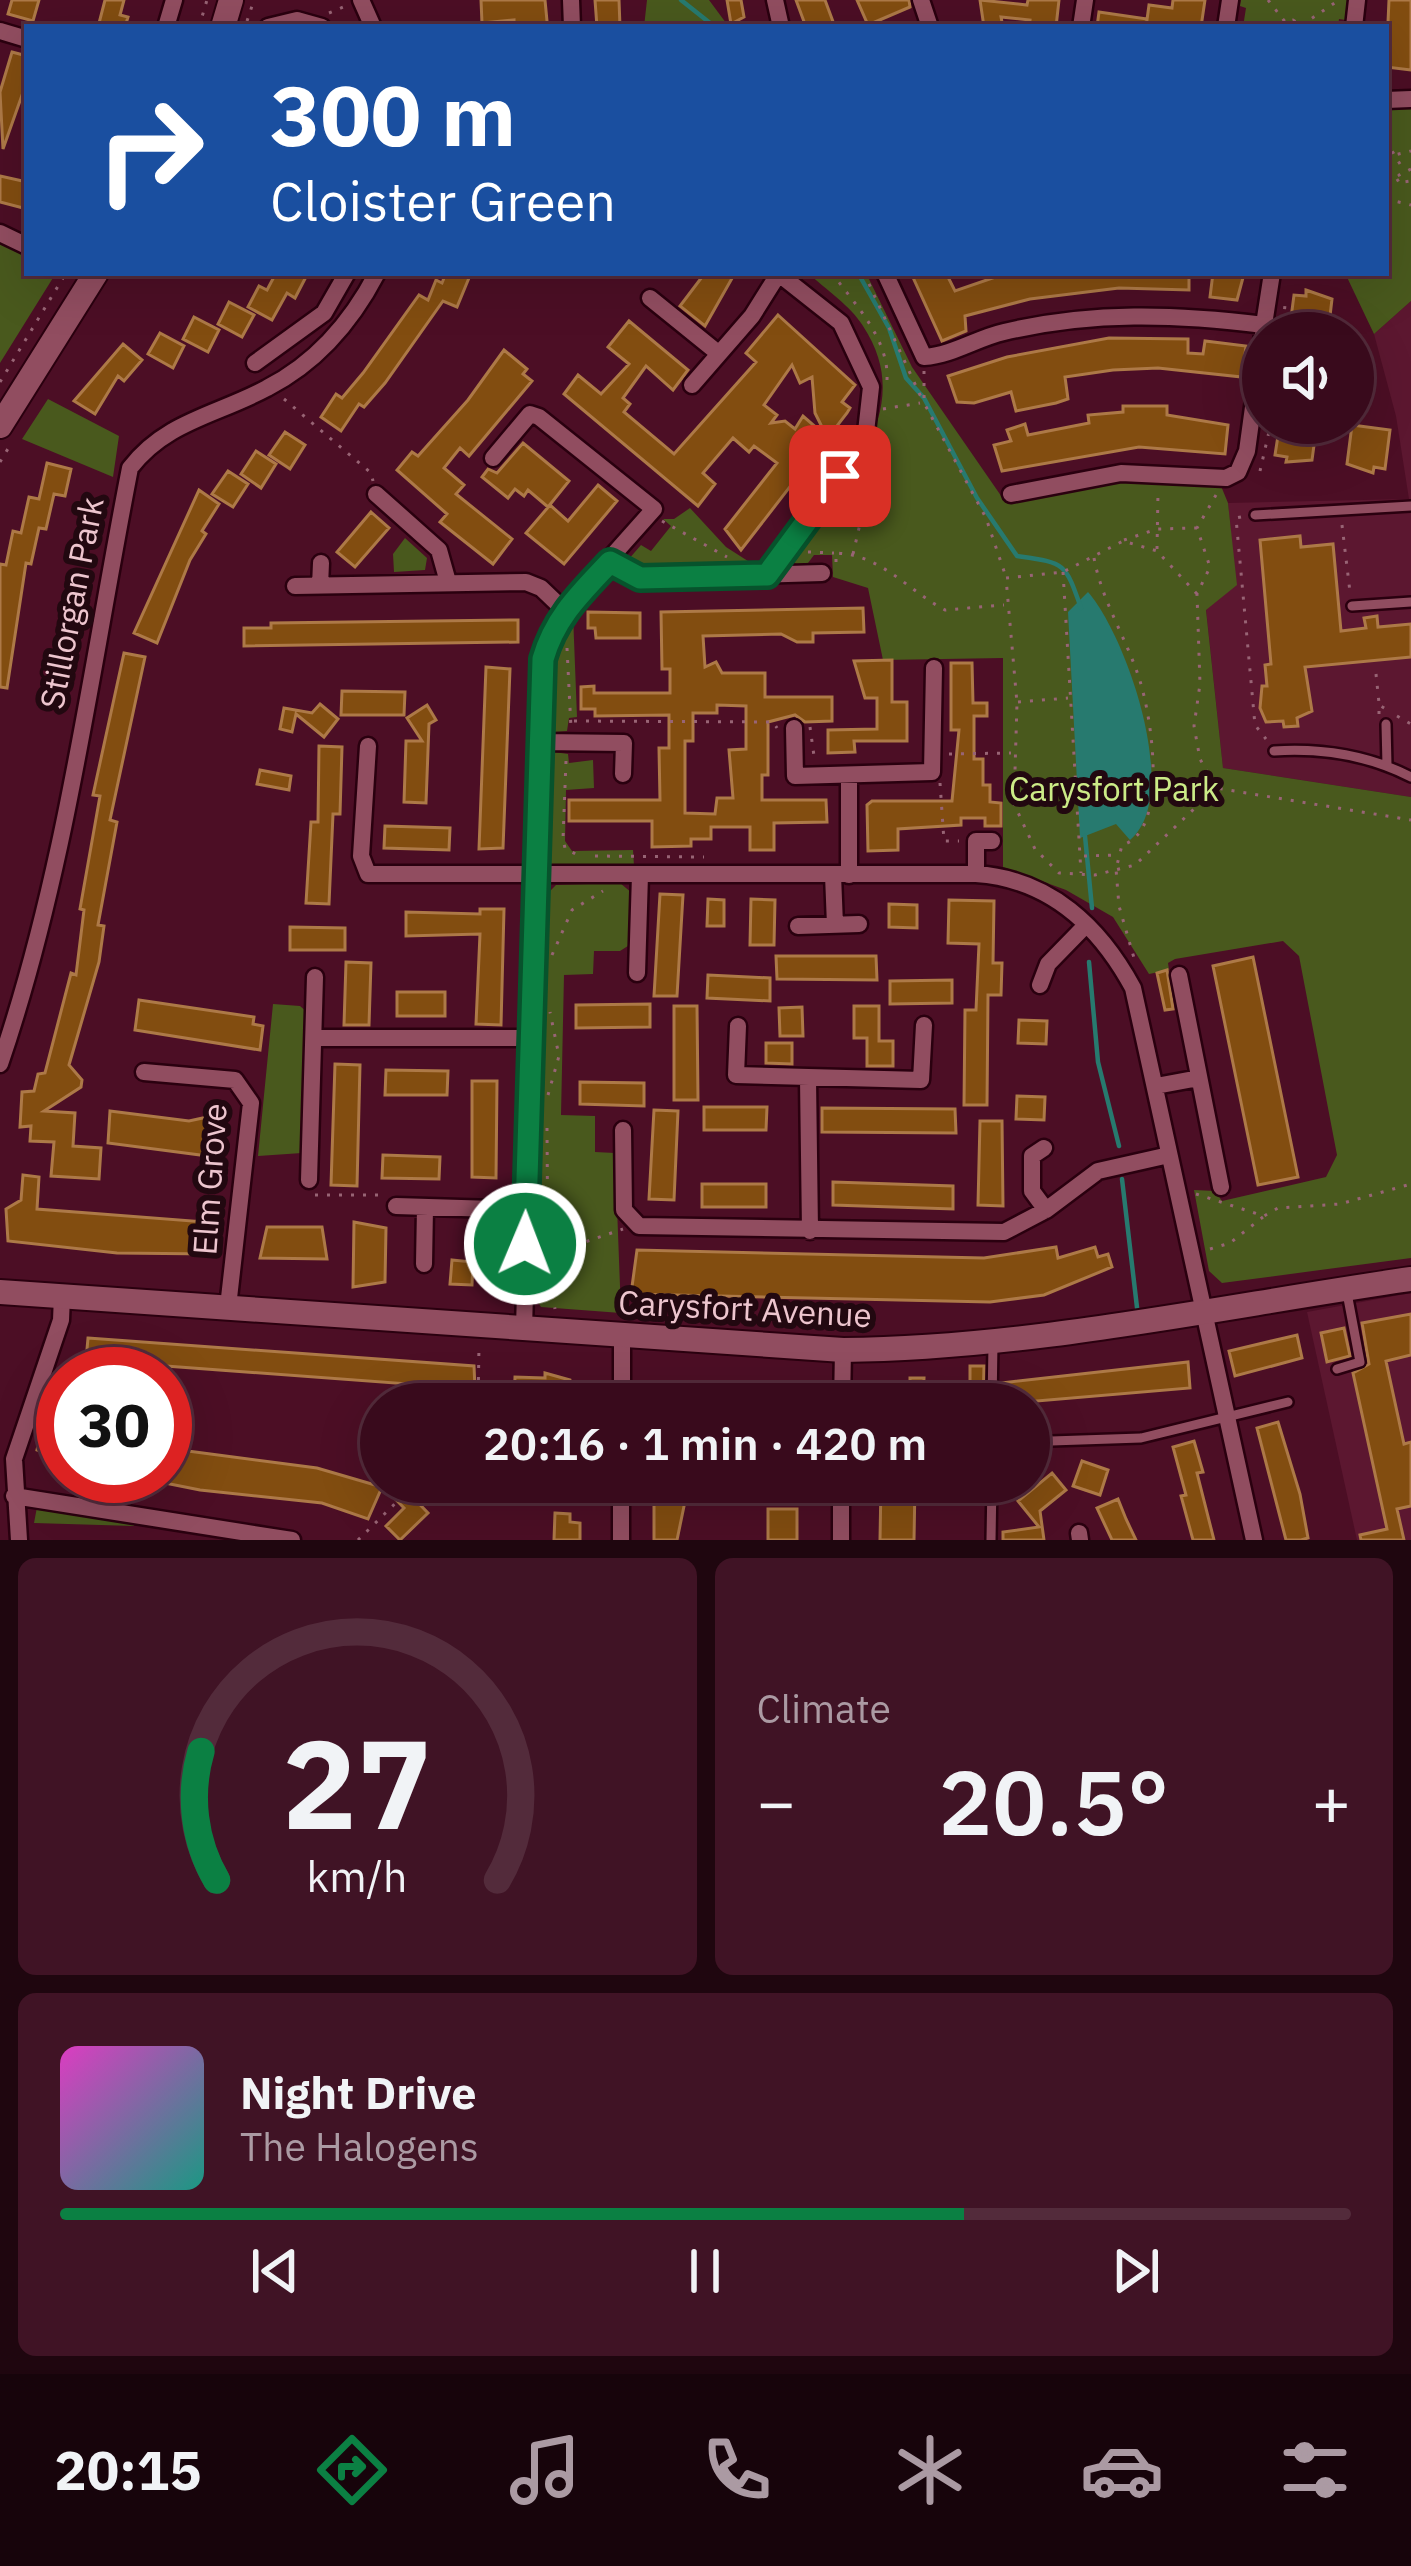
<!DOCTYPE html>
<html lang="en">
<head>
<meta charset="utf-8">
<style>
  :root { --surface:#390a1c; --page:#401325; --text:#f1f3f6; --muted:#ab9aa3; --line:#532b3b; --accent:#0b8043 }
  body { margin:0; font-family:"IBM Plex Sans",sans-serif; background:var(--page); color:var(--text); height:100vh; display:flex; flex-direction:column; font-size:45px; white-space:nowrap }
  * { box-sizing:border-box; margin:0 }
  p { font-size:39px; color:var(--muted) }
  .icon { flex:none; width:66px; height:66px; fill:none; stroke:currentColor; stroke-width:2; stroke-linecap:round; stroke-linejoin:round }
  .map { position:relative; height:1540px; overflow:hidden }
  .drawer { display:flex; flex-direction:column; gap:18px; padding:18px; background:#1f060f; flex:1 }
  .drawer>* { flex:none }
  .banner { position:absolute; left:24px; top:24px; width:1365px; height:252px; border-radius:0px; box-shadow:0 12px 48px #0002,0 0 0 3px var(--line); background:#1a4fa0; color:#fff; overflow:hidden }
  .tools { position:absolute; left:1242px; top:312px; display:grid; gap:24px }
  .tools a { display:grid; place-items:center; width:132px; height:132px; border-radius:50%; background:var(--surface); box-shadow:0 12px 48px #0002,0 0 0 3px var(--line); font-size:60px }
  .speed { position:absolute; left:36px; top:1347px; display:flex; gap:24px; font-size:60px; font-weight:700; text-align:center }
  .speed>* { display:grid; place-content:center; width:156px; height:156px; border-radius:50%; background:var(--surface); box-shadow:0 12px 48px #0002,0 0 0 3px var(--line); line-height:1 }
  .speed .limit { border:18px solid #d22; background:#fff; color:#111 }
  .pin { position:absolute; display:grid; place-items:center; width:102px; height:102px; color:#fff; margin:-51px; border-radius:24px; box-shadow:0 6px 18px #0006 }
  .me { position:absolute; width:132px; margin:-66px; rotate:1deg; stroke-linejoin:round; filter:drop-shadow(0 0 9px #0008) }
  .turn { display:flex; align-items:center; gap:42px; height:252px; padding:0 48px; font-size:54px }
  .turn .icon { width:156px; height:156px; stroke-width:2.5 }
  .turn b { display:block; font-size:84px; line-height:102px }
  .big { font-size:90px; font-weight:600; line-height:1.1 }
  .drawer .widget { flex:1; display:flex; flex-direction:column; justify-content:center; gap:18px; min-width:0; padding:0 42px; border-radius:18px; background:var(--page) }
  .drawer .dial { align-items:center; gap:0 }
  .dial svg { height:312px; overflow:visible; fill:none; stroke:var(--line); stroke-width:7; stroke-linecap:round; text-anchor:middle }
  .dial text { fill:var(--text); stroke:none }
  .song { display:flex; align-items:center; gap:36px }
  .cover { width:144px; height:144px; border-radius:18px; background:linear-gradient(135deg,hsl(310 70% 55%),hsl(170 70% 35%)) }
  .played { height:12px; border-radius:6px; background:linear-gradient(90deg,var(--accent) 70%,var(--line) 70%) }
  .keys { display:flex; justify-content:space-around; direction:ltr }
  .heat { display:flex; justify-content:space-between; align-items:center; font-size:66px; direction:ltr }
  .drawer .tiles { flex:1; display:grid; gap:18px; grid-template-columns:1fr 1fr }
  .widget:last-child { grid-column:span 2 }
  .trip { position:absolute; left:360px; top:1383px; width:690px; height:120px; border-radius:60px; background:var(--surface); box-shadow:0 12px 48px #0002,0 0 0 3px var(--line); font-weight:600; line-height:120px; text-align:center }
  .tabs { display:flex; height:192px; justify-content:space-around; align-items:center; background:#17040b; color:var(--muted) }
  .tabs .icon { width:84px; height:84px }
  .tabs .selected { color:var(--accent) }
  .tabs b { font-size:54px; color:var(--text) }
  .map>svg:first-child { display:block }
  .built { fill:#5c1730 }
  .green { fill:#49591d }
  .water { fill:#277a6f }
  .lines { fill:none; stroke-linecap:round; stroke-linejoin:round }
  .stream { stroke:#277a6f; stroke-width:4.5 }
  .building { fill:#824d10; stroke:#ad7947; stroke-width:3; fill-rule:evenodd }
  .lane-casing { stroke:#2a000f; stroke-width:14 }
  .street-casing { stroke:#2a000f; stroke-width:21 }
  .secondary-casing { stroke:#2a000f; stroke-width:28 }
  .path { stroke:#986475; stroke-width:3; stroke-dasharray:3 9; stroke-linecap:butt }
  .lane { stroke:#914d60; stroke-width:9 }
  .street { stroke:#914d60; stroke-width:16 }
  .secondary { stroke:#914d60; stroke-width:24 }
  .route-casing { stroke:#07532c; stroke-width:30 }
  .route { stroke:#0b8043; stroke-width:21 }
  .labels { text-anchor:middle; dominant-baseline:central; stroke-width:12; stroke-linejoin:round; paint-order:stroke }
  .street-label { font-size:33px; fill:#edc5ce; stroke:#220810 }
  .park-label { font-size:33px; fill:#cceb87; stroke:#220810 }
</style>
</head>
<body>
<div class="map">
<svg width="1411" height="1540" viewBox="0 0 1411 1540">
  <rect width="100%" height="100%" fill="#4c0e25"/>
  <path class="built" d="M1411,301V797L1223,768L1206,609L1236,585L1228,503L1409,499L1396,416L1374,334Z
    M1411,1293V1540H1357L1307,1312Z"/>
  <path class="green" d="M647,0H709L729,27H644Z
    M1241,0H1349L1346,20L1339,19L1338,27H1243L1246,8L1240,6Z
    M1411,106V301L1374,334L1345,273H1386V107Z
    M0,241L27,256V273H56L0,363Z
    M808,273H866L912,367L1006,503L1119,481L1221,486L1228,503L1237,585L1206,610L1223,768L1411,797V1258L1222,1283L1209,1271L1194,1190L1215,1191L1222,1201L1326,1177L1337,1155L1299,956L1283,941L1175,959L1168,963L1169,970L1149,974L1113,917L1066,890L1003,867V658L883,660L868,588L833,577L832,555H814L805,567L789,561L793,549C843,483 919,411 863,326C851,306 825,289 808,273Z
    M48,399L119,436L113,477L22,439Z
    M690,508L726,547L751,563L655,570L631,566L628,560L641,545L651,551L671,526L663,519H674Z
    M405,538L427,558L425,570L394,572L393,554Z
    M573,614L577,717L569,718L567,731L554,732L553,645Z
    M554,752L568,754L569,763L593,760L594,788L566,790L565,841L572,851L633,850L634,866L551,864L546,853Z
    M620,883L632,893L631,944L620,951H594L593,974L564,975L561,1115L595,1116V1152L615,1153L621,1313L541,1307L534,1296L545,896L556,885Z
    M273,1004L300,1006L308,1013L302,1153L258,1156Z
    M37,1507L134,1520V1526L34,1523Z"/>
  <path class="water" d="M1088,592C1126,635 1183,796 1130,840L1116,824L1080,838L1068,612Z"/>
  <g class="lines">
    <path class="stream" d="M681,0L715,27
      M858,273L889,328L906,378L924,398L977,498L1017,556C1065,563 1065,562 1081,608
      M1085,836L1092,908
      M1089,962L1098,1062L1119,1146
      M1122,1179L1138,1316"/>
  </g>
  <path class="building" d="M12,0H39L33,21L8,14Z
    M105,0H124L120,15L128,17L125,27H98Z
    M481,0H545L547,21L544,27H514V20L482,23Z
    M595,0H619L620,27H597Z
    M727,0H741L744,17L731,24Z
    M796,0H825L835,27H806Z
    M857,0H909L910,7L868,25Z
    M980,0L1027,5L1028,0H1059L1056,27H1029L1030,20L1001,17L1003,27H984Z
    M1173,0H1205L1201,27H1146L1149,5L1172,8Z
    M1389,0H1411V70L1386,67Z
    M1099,12L1147,19L1146,27H1097Z
    M12,52L27,56V81L3,149L0,92Z
    M0,176L27,182V209L0,202Z
    M276,273H308L295,298L287,293L272,320L248,307L259,286L267,290Z
    M446,273H471L457,307L443,301L385,383L364,407L359,404L341,431L321,417L336,394L342,398L363,373L419,295L428,300L436,280L442,283Z
    M705,273H735L705,326L680,306Z
    M911,273H946L955,291L1007,273H1189V290L1119,288L1030,299L965,316L966,331L942,341Z
    M1213,273L1244,274L1237,300L1210,297Z
    M1306,290L1332,299L1328,333H1289L1294,295L1306,296Z
    M229,302L254,315L242,337L218,324Z
    M778,315L855,385L842,402L850,408L847,413L741,550L725,529L777,463L754,446L749,452L733,438L703,473L715,484L698,506L564,394L578,375L601,394L629,364L608,347L629,321L688,370L673,390L646,366L623,398L630,404L624,412L674,454L756,362L746,353ZM792,365L800,383L812,377L815,413L827,437L803,416L795,429L785,421L771,423L777,415L764,405Z
    M194,317L219,330L208,352L183,339Z
    M160,333L184,346L173,368L148,354Z
    M1109,338L1188,339V353L1203,354L1205,341L1246,346L1242,377L1158,368L1113,370L1065,377L1068,399L1056,403L1016,411L1011,392L974,403L957,402L948,376L1007,357Z
    M123,344L142,360L124,381L118,376L95,414L74,401Z
    M504,350L527,369L523,374L532,381L469,456L460,448L444,468L464,485L456,494L512,539L493,564L440,522L447,514L397,470L412,452L418,456L468,400Z
    M1123,406H1167V415L1228,425L1225,454L1139,447L1002,471L994,445L1011,441L1007,430L1025,424L1028,435L1089,423L1088,415L1123,412Z
    M1280,423H1317L1312,460L1286,462L1287,457L1275,455Z
    M1352,425L1390,430L1385,469L1374,467L1373,473L1347,464Z
    M285,432L305,445L290,469L269,455Z
    M523,443L569,481L548,507L528,490L524,496L515,489L508,498L482,477L488,469L497,473Z
    M256,451L276,464L261,488L241,474Z
    M47,463L71,469L65,496L54,494L46,529L39,528L31,564L26,563L7,688L0,687V564L6,565L13,531L21,533L29,497L39,499Z
    M228,471L248,484L233,507L212,494Z
    M598,485L617,501L564,564L526,533L550,505L568,521Z
    M199,490L219,504L202,531L206,534L190,560L157,643L134,633Z
    M371,512L389,528L355,567L337,552Z
    M1300,536L1301,547L1333,544L1341,631L1366,628L1364,618L1377,616L1378,627L1411,624V657L1305,667L1312,711L1297,718L1298,726L1284,727L1283,721L1266,722L1260,708L1262,686H1267L1265,665L1271,664L1260,540Z
    M863,608L864,632L813,633V642H797L781,634L703,636L705,667L716,662L722,673H765V697H832V721L805,722L795,715L768,722V775H762V800H826L827,822L774,823V850H750V827H711V839H691V846L652,847V821H569V800H660L659,748H669V715L595,716V709H581V687L594,686V693H670V669H662L661,612ZM717,705L746,706V749L729,750L733,798H717L715,814L685,813V741H693V713H717Z
    M588,612L640,613V638H596L595,628H588Z
    M518,620V642L244,646V628H271V623Z
    M124,653L145,657L110,820L117,822L98,925L104,926L99,962L69,1065L82,1080L81,1087L44,1111L75,1113L73,1146L101,1148L99,1179L51,1176L54,1142L30,1141L31,1126L20,1127L22,1092L34,1091L38,1074L45,1073L71,973L76,975L84,910L80,909L100,796L93,795Z
    M892,660V702H907V741H854L855,752L828,753V730L877,729V698H865L854,661Z
    M951,663H972L973,703H987V716H974V759H983V785H990V802L1001,803V826H985V818H961V825L898,829V850L868,851L867,805L872,801H952L959,730H951Z
    M486,667L510,669L503,848L479,849Z
    M342,691L405,692L404,715H341Z
    M320,704L338,719L324,737L296,714L292,732L280,729L284,708L312,713Z
    M427,705L436,720L429,724L426,803L404,802L406,741H422L407,718Z
    M319,746L342,747L340,814H333L329,904L306,903L311,822H318Z
    M260,770L291,776L289,790L257,784Z
    M385,826L450,828L449,850L384,848Z
    M660,894L683,895L677,996H654Z
    M708,899L724,900V926H707Z
    M751,899L775,900L774,945H750Z
    M949,900L994,901L993,963H1002L1001,995H988L987,1105H964L965,1010H976L979,944L948,943Z
    M889,904L917,905V928L889,927Z
    M480,909H504L501,1025L476,1024L480,934L406,936V912L480,914Z
    M290,927L345,928V950H290Z
    M776,956H876L877,980L777,979Z
    M1253,957L1298,1177L1258,1185L1213,966Z
    M346,962L371,963L369,1025H344Z
    M1167,970L1173,1009L1165,1010L1157,973Z
    M708,975L770,978V1001L707,998Z
    M952,980V1003L890,1004V981Z
    M397,992H445V1016H397Z
    M139,1000L254,1017L253,1024L263,1026L260,1050L135,1030Z
    M650,1004V1027L576,1028V1005Z
    M674,1006H697L698,1100H674Z
    M854,1006H879V1041H893V1066H867V1038H854Z
    M802,1007L803,1036H780L779,1008Z
    M1019,1020L1047,1021L1046,1044L1018,1043Z
    M766,1043H792V1064L766,1063Z
    M335,1064L360,1065L357,1186L331,1185Z
    M386,1070L448,1071L447,1095H385Z
    M472,1081H497L496,1178L472,1177Z
    M580,1082L644,1083V1106L580,1104Z
    M1017,1096L1045,1097L1044,1120L1016,1119Z
    M704,1107H767L766,1130H704Z
    M822,1108L955,1109L956,1133L822,1132Z
    M654,1110L678,1111L674,1200L649,1199Z
    M110,1111L189,1121L212,1116L208,1156L108,1143Z
    M980,1121H1002L1003,1206L978,1205Z
    M383,1155L440,1157L439,1179L382,1178Z
    M23,1175L39,1177L37,1209L219,1223L217,1237H212L210,1254L117,1253L8,1241L6,1209L21,1200Z
    M833,1182L953,1186V1209L833,1205Z
    M702,1184H766V1207H702Z
    M354,1222L386,1228L385,1282L353,1287Z
    M267,1227H322L327,1259L260,1258Z
    M1056,1247L1058,1258L1095,1247L1098,1257L1108,1254L1112,1267L1044,1295L990,1302L631,1294L637,1250L984,1258Z
    M452,1260L473,1262L472,1285L450,1284Z
    M1411,1314V1355L1386,1361L1404,1444L1411,1442V1506L1397,1509L1404,1540H1361L1360,1535L1387,1529L1353,1373L1369,1364L1362,1323Z
    M1344,1328L1350,1356L1327,1362L1321,1333Z
    M1297,1335L1302,1358L1235,1376L1229,1351Z
    M88,1338L474,1366L475,1389L86,1360Z
    M1188,1362L1190,1388L1001,1404V1383Z
    M970,1366H984L983,1404H970Z
    M545,1373L570,1380L575,1404H514L515,1377L545,1378Z
    M910,1378H924L923,1404H910Z
    M1278,1422L1300,1494L1308,1538L1301,1540H1286L1257,1428Z
    M41,1431L63,1434V1459L37,1450Z
    M1194,1441L1203,1472L1197,1473L1214,1540H1193L1181,1496L1186,1495L1173,1447Z
    M165,1448L317,1468L382,1487L368,1519L322,1503L200,1490L165,1483Z
    M1082,1461L1108,1470L1100,1495L1073,1486Z
    M1052,1473L1066,1490L1040,1511L1044,1540H1003V1532L1039,1527L1018,1501Z
    M379,1482H398L428,1513L400,1540L386,1526L404,1508Z
    M654,1482H689L677,1540H654Z
    M881,1485H915L914,1540H880Z
    M1118,1499L1126,1519L1136,1540H1112L1097,1508Z
    M768,1509H797V1540H768Z
    M555,1513L570,1514V1522L580,1523V1540H554Z"/>
  <g class="lines">
    <g class="lane-casing">
      <path id="lane" d="M1255,515L1411,506
        M1352,606L1411,602
        M1386,724L1387,765
        M1274,751C1321,748 1368,755 1411,777
        M1337,1369L1360,1362L1347,1293
        M992,1404L993,1344
        M1051,1441L1141,1438L1288,1402
        M991,1540L992,1482"/>
    </g>
    <g class="street-casing">
      <path id="street" d="M361,0L373,27
        M571,0L572,27
        M775,0L781,27
        M921,0L930,27
        M166,27L174,0
        M268,27L297,20L322,27
        M1081,27L1085,0
        M1226,27L1230,0
        M1354,27L1357,0
        M0,31L27,39
        M1386,100L1411,99
        M0,233L27,246
        M885,273L924,357C953,355 977,338 1004,332C1092,311 1176,314 1264,325
        M650,298L718,353
        M1263,331L1272,273
        M255,363L324,313L347,273
        M692,385L752,316L779,273
        M493,458L530,414L539,417L654,509L564,610L543,660L524,1328
        M376,494L439,550L448,582
        M1011,494L1121,473L1226,478L1238,472L1247,451L1263,334
        M610,562L641,578L822,573
        M767,575L865,441L871,387L841,323L779,274
        M295,586L526,582L541,588L564,610
        M320,586L321,563
        M794,728L795,776L932,772L934,668
        M541,742L624,743L623,774
        M368,746L361,856L368,874H976C1050,879 1100,927 1133,988L1254,1540
        M849,775V875
        M976,874V841H992
        M833,875L835,925
        M798,926L859,924
        M637,973L640,875
        M1179,975L1221,1187
        M1040,985L1048,964L1086,925
        M738,1026L736,1075L921,1080L924,1025
        M314,1038H528
        M0,1064C66,871 91,667 130,468C166,421 217,415 267,388C316,363 352,321 377,273
        M144,1072L235,1080L251,1103L228,1307
        M808,1079L810,1231
        M1156,1086L1199,1078
        M623,1130L624,1210L639,1226L1004,1232L1046,1210L1032,1191V1156L1044,1148
        M309,1180L315,977
        M396,1206L525,1210
        M1046,1210L1098,1171L1169,1155
        M424,1264L425,1208
        M622,1334V1404
        M842,1404L843,1350
        M14,1496L292,1540
        M1079,1533L1080,1540
        M19,1540L14,1459L61,1320L62,1296
        M621,1540V1482
        M841,1540V1482"/>
    </g>
    <g class="secondary-casing">
      <path id="secondary" d="M223,27L231,0
        M0,426L96,273
        M0,1292L843,1350C1035,1348 1222,1306 1411,1279"/>
    </g>
    <path class="path" d="M1268,0L1286,23
      M329,13L348,5
      M247,21L254,0
      M1302,25L1339,0
      M199,27L207,0
      M1283,27L1293,20L1303,27
      M1386,141L1403,169
      M1386,157L1411,151
      M1411,169L1399,175L1403,182L1411,181
      M1386,187L1400,179
      M1386,199L1411,205
      M832,273C855,305 889,338 887,380
      M864,273L921,397
      M1282,333L1285,305
      M924,371V403L986,518L1006,577
      M0,382L66,273
      M284,399L371,473L373,481
      M883,409L920,403
      M0,462L12,442
      M1260,471L1271,423
      M1216,495L1197,528L1210,567L1197,594L1200,684L1194,726L1200,759L1216,788L1411,820
      M1241,517L1236,518L1255,725L1266,739
      M662,521L727,557
      M1342,525L1350,592
      M1124,540L1157,529L1197,528
      M1157,549L1158,493
      M808,552L834,553
      M853,554L876,455
      M1094,558C1102,602 1127,639 1140,681C1152,719 1169,832 1122,845L1116,869L1119,906L1134,958
      M836,562V553C882,555 907,590 945,610L1004,605
      M1063,572L1081,873
      M1197,594L1157,551L1123,541L1063,572L1006,578L1017,703L1014,804L1035,849L1059,873L1095,875L1135,865L1216,788
      M567,648L571,728
      M1376,674L1379,703
      M1018,702L1068,698
      M1379,714V705L1389,711
      M1397,716L1411,724
      M574,721L773,722L777,728
      M810,727L814,756
      M949,754L1011,753
      M566,761L563,839L565,848L579,856
      M940,783L944,841H959
      M595,856L704,857
      M1084,856L1116,855
      M552,955L572,910L603,891
      M548,1095L559,1056L550,1012
      M547,1128L548,1273L555,1309
      M1196,1194L1264,1216L1278,1208L1340,1204L1411,1184
      M315,1195H383
      M1210,1249L1230,1243L1263,1217
      M549,1271L582,1243L623,1229
      M478,1404L479,1346
      M358,1540L417,1482"/>
    <use href="#lane" class="lane"/>
    <use href="#street" class="street"/>
    <use href="#secondary" class="secondary"/>
  </g>
  <g class="lines">
    <g class="route-casing">
      <path id="route" d="M525,1244L543,659C555,617 581,593 610,562L640,578L767,575L840,476"/>
    </g>
    <use href="#route" class="route"/>
  </g>
  <g class="labels">
    <g class="street-label">
      <text transform="translate(71 603) rotate(-79)">Stillorgan Park</text>
      <text transform="translate(209 1179) rotate(-86)">Elm Grove</text>
      <text transform="translate(745 1308) rotate(3)">Carysfort Avenue</text>
    </g>
    <g class="park-label">
      <text x="1114" y="788">Carysfort Park</text>
    </g>
  </g>
</svg>
<div class="tools">
<a><svg class="icon" aria-label="sound" viewBox="0 0 24 24"><path d="M4 9h4l5-4v14l-5-4H4zM17 9q2 3 0 6"/></svg></a>
</div>
<div class="speed"><div class="limit">30</div></div>
<div class="pin" style="left:840px;top:476px;background:#d93025"><svg class="icon" aria-label="arrive" viewBox="0 0 24 24"><path d="M6 21V4h12l-3 4 3 4H6"/></svg></div>
<svg class="me" style="left:525px;top:1244px" viewBox="-20 -20 40 40"><circle r="17" fill="#0b8043" stroke="#fff" stroke-width="3"/><path d="M0-11L8 9 0 5-8 9z" fill="#fff"/></svg>
<div class="trip">20:16 · 1 min · 420 m</div>
<div class="banner">
<div class="turn"><svg class="icon" aria-label="right" viewBox="0 0 24 24"><path d="M7 20v-9h11M14 6l5 5-5 5"/></svg><div><b>300 m</b>Cloister Green</div></div>
</div>
</div>
<section class="drawer">
<div class="tiles">
<div class="widget dial"><svg viewBox="0 0 100 80">
<path d="M14 69A42 42 0 1 1 86 69"/>
<path d="M14 69A42 42 0 0 1 10 36" stroke="#0b8043"/>
<text x="50" y="56" font-size="32" font-weight="700">27</text>
<text x="50" y="72" font-size="11">km/h</text>
</svg></div>
<div class="widget"><p>Climate</p>
<div class="heat"><a>−</a><b class="big">20.5°</b><a>+</a></div>
</div>
<div class="widget">
<div class="song"><i class="cover"></i><div><b>Night Drive</b><p>The Halogens</p></div></div>
<div class="played"></div>
<div class="keys"><svg class="icon" aria-label="previous" viewBox="0 0 24 24"><path d="M18 5L8 12l10 7zM5 5v14"/></svg><svg class="icon" aria-label="pause" viewBox="0 0 24 24"><path d="M8 5v14M16 5v14"/></svg><svg class="icon" aria-label="next" viewBox="0 0 24 24"><path d="M6 5l10 7-10 7zM19 5v14"/></svg></div>
</div>
</div>
</section>
<nav class="tabs">
<b>20:15</b>
<svg class="icon selected" aria-label="directions" viewBox="0 0 24 24"><path d="M12 3l9 9-9 9-9-9zM9 14v-3h6M13 9l2 2-2 2"/></svg>
<svg class="icon" aria-label="music" viewBox="0 0 24 24"><path d="M9 18V5l10-2v13"/><circle cx="6" cy="18" r="3"/><circle cx="16" cy="16" r="3"/></svg>
<svg class="icon" aria-label="phone" viewBox="0 0 24 24"><path d="M5 4h4l2 5-3 2q2 4 5 5l2-3 5 2v4C11 20 4 13 5 4z"/></svg>
<svg class="icon" aria-label="climate" viewBox="0 0 24 24"><path d="M12 3v18M4 7l16 10M4 17L20 7"/></svg>
<svg class="icon" aria-label="car" viewBox="0 0 24 24"><path d="M5 17H2v-5l4-1 3-4h7l3 4 3 1v5h-3M9 17h6M6 11h13"/><circle cx="7" cy="17" r="2"/><circle cx="17" cy="17" r="2"/></svg>
<svg class="icon" aria-label="filters" viewBox="0 0 24 24"><path d="M4 7h16M4 17h16"/><circle cx="9" cy="7" r="2"/><circle cx="15" cy="17" r="2"/></svg>
</nav>
</body>
</html>
